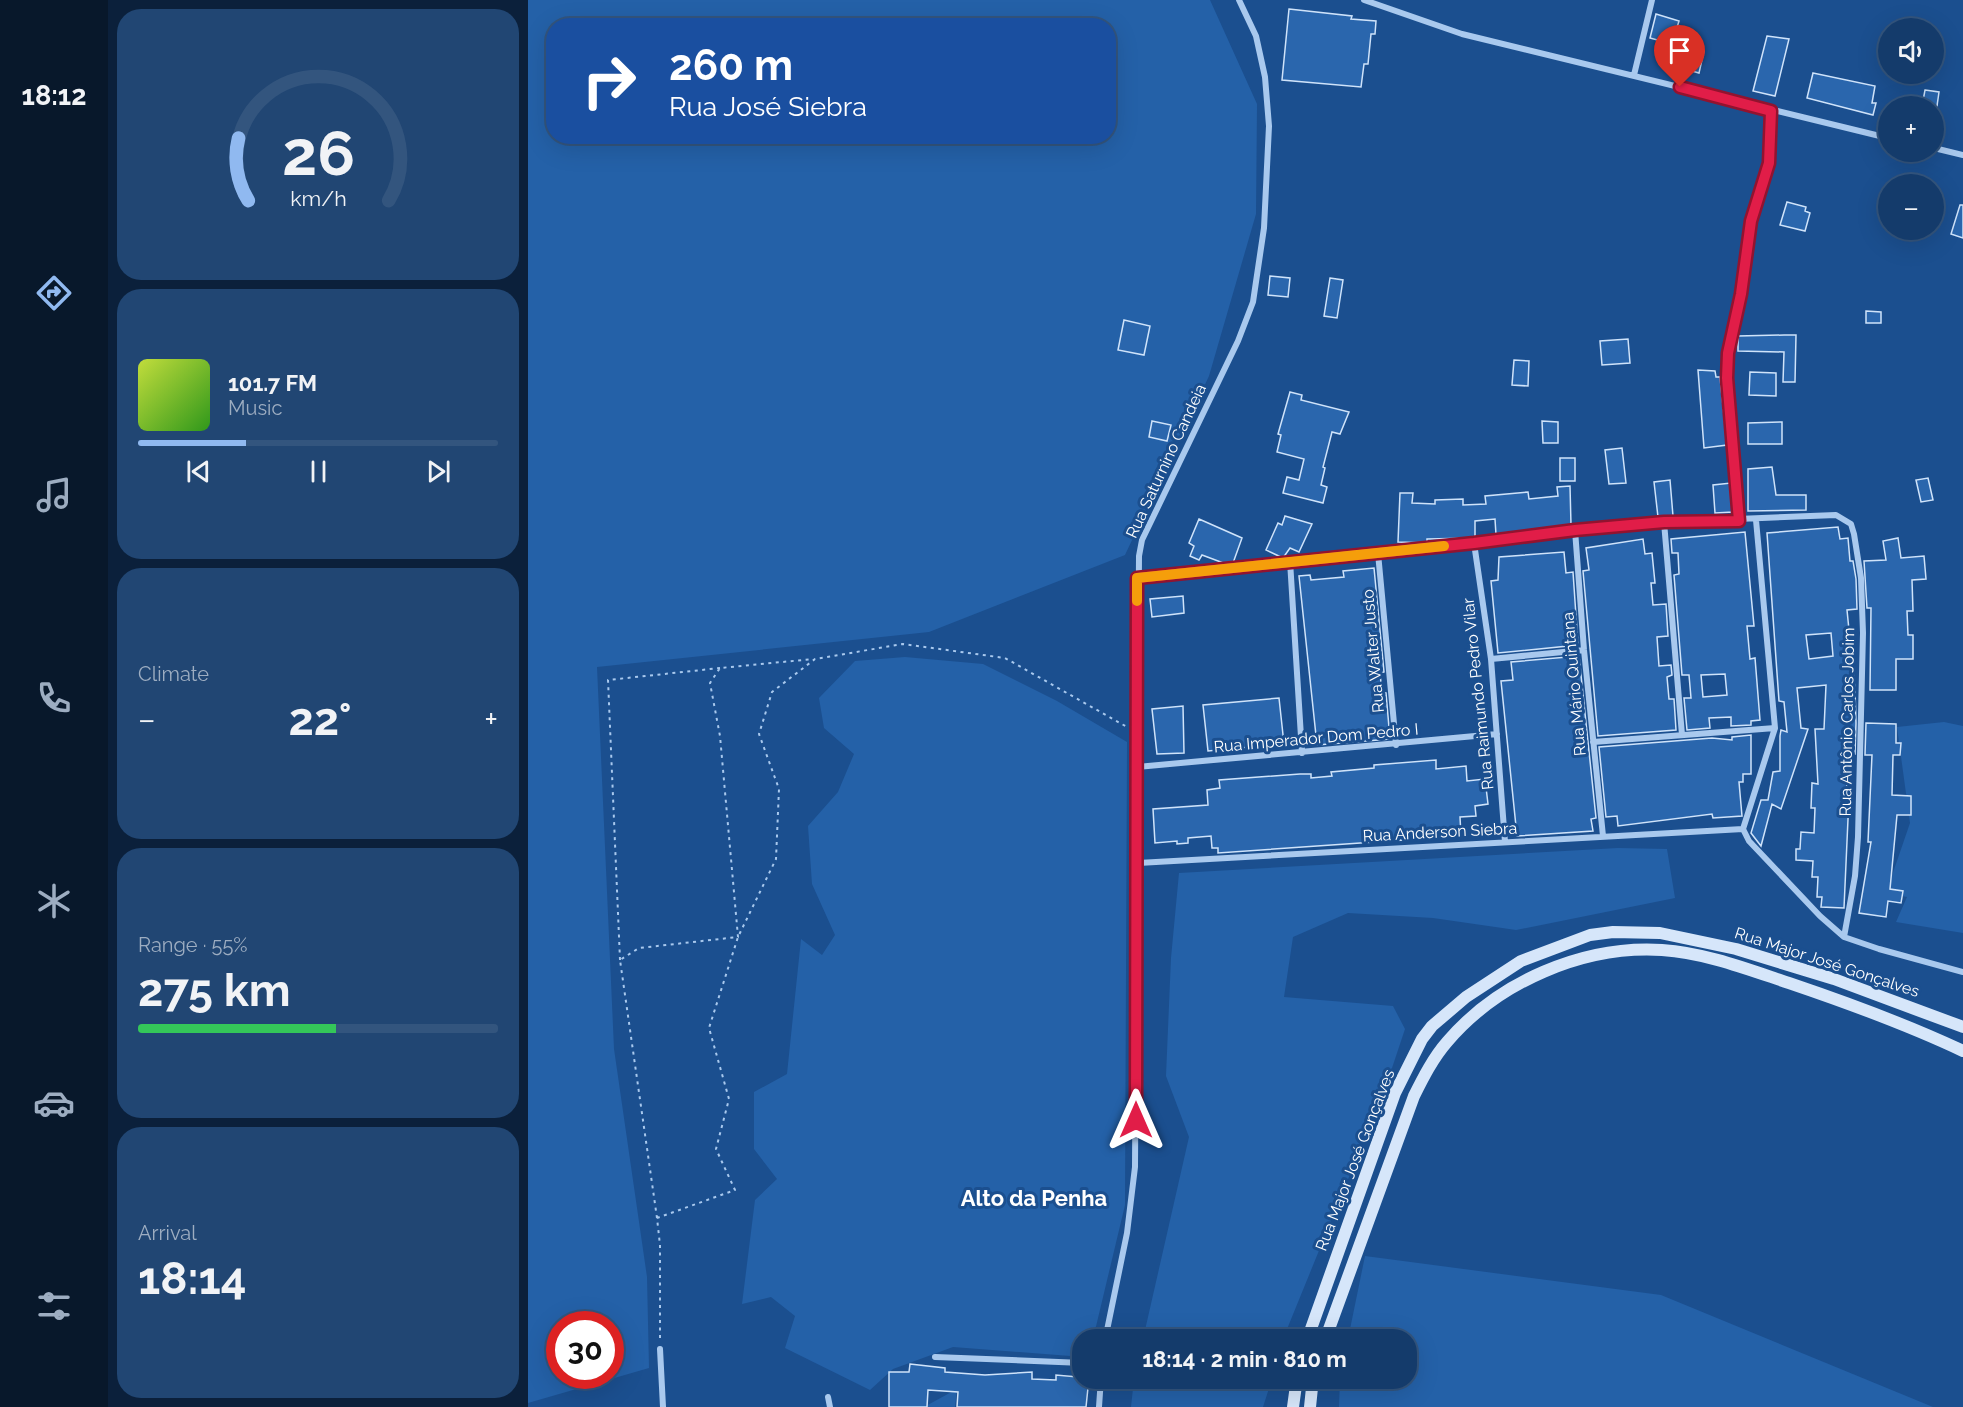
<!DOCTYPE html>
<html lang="en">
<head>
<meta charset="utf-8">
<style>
  :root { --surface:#143b6b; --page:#214673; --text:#f1f3f6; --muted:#9dadc1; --line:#33557e; --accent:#90b9f0 }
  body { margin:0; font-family:Raleway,sans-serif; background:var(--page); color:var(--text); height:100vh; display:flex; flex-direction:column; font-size:22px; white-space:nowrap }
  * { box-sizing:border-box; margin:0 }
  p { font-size:20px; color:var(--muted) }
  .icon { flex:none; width:33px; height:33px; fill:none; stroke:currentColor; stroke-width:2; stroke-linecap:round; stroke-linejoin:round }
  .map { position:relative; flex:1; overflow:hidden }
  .side { display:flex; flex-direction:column; gap:9px; padding:9px; background:#0b203b; width:420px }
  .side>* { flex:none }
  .top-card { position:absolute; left:18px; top:18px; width:570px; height:126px; border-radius:24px; box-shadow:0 6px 24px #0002,0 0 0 2px var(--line); background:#1a4fa0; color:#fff; overflow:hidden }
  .fabs { position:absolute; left:1350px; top:18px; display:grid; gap:12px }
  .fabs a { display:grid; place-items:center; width:66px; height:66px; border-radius:50%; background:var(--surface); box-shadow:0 6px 24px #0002,0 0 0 2px var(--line); font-size:30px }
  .speed { position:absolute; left:18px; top:1311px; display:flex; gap:12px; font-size:30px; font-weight:700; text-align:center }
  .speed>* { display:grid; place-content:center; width:78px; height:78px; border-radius:50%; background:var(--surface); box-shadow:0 6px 24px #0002,0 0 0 2px var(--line); line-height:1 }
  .speed .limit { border:9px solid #d22; background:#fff; color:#111 }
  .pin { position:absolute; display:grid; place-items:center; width:51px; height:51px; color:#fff; margin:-62px -26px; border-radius:50% 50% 50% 0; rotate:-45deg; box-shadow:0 0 6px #0007 }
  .pin .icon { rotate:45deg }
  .me { position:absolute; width:66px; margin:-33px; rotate:0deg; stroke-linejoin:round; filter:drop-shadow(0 0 4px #0008) }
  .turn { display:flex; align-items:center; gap:21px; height:126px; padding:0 24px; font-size:27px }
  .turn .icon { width:78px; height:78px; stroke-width:2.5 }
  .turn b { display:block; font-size:42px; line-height:51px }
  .big { font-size:45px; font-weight:700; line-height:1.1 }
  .side .widget { flex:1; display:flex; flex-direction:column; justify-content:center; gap:9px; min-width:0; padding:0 21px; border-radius:24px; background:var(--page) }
  .side .dial { align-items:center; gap:0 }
  .dial svg { height:156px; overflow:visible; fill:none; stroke:var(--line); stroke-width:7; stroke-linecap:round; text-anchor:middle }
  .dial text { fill:var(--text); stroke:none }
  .song { display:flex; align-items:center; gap:18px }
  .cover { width:72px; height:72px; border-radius:9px; background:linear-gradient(135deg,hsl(70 70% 55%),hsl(110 70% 35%)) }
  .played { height:6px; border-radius:3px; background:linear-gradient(90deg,var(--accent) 30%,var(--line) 30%) }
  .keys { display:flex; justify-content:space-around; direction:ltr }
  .heat { display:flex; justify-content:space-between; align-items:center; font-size:33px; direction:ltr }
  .charge { height:9px; border-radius:4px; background:linear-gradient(90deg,#34c759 55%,var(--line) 0) }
  .trip { position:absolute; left:544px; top:1329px; width:345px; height:60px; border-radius:24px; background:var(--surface); box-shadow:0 6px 24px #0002,0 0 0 2px var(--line); font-weight:700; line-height:60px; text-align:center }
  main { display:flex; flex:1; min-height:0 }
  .tab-bar { display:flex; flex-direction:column; width:108px; justify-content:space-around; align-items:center; background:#08182b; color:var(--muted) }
  .tab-bar .icon { width:42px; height:42px }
  .tab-bar .active { color:var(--accent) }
  .tab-bar b { font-size:27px; color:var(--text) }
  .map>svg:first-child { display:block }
  .green { fill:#2461a8; fill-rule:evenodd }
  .building { fill:#2a66ad; stroke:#cfe3fa; stroke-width:1.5; fill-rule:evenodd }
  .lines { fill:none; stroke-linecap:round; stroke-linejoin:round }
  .path { stroke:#a9c9ee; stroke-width:2; stroke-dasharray:3 4.5; stroke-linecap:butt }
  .street { stroke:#a9c9ee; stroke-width:6 }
  .secondary { stroke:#d6e6fa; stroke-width:12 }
  .route-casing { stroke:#92132f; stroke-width:15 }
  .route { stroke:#e11d48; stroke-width:10 }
  .slow { stroke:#f59e0b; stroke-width:10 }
  .labels { text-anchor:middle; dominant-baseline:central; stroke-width:6; stroke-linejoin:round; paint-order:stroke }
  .street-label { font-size:16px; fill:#fff; stroke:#1b4f8f }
  .district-label { font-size:22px; font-weight:bold; fill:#fff; stroke:#1b4f8f }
</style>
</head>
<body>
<main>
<nav class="tab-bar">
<b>18:12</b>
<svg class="icon active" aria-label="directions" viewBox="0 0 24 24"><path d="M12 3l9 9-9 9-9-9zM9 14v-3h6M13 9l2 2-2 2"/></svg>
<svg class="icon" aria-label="music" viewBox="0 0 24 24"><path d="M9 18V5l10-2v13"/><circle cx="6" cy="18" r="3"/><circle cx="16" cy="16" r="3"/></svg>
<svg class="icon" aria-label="phone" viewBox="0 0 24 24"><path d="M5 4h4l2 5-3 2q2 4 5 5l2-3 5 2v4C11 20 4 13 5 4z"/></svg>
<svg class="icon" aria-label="climate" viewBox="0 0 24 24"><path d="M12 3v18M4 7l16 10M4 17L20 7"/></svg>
<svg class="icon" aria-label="car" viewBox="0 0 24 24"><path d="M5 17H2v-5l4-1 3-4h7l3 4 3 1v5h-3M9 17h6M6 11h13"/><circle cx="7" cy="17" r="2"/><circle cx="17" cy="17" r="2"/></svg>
<svg class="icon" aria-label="filters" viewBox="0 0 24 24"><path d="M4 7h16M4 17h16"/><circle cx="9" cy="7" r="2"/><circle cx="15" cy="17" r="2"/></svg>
</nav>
<section class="side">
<div class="widget dial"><svg viewBox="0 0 100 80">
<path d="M14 69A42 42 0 1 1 86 69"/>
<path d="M14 69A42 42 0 0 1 9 37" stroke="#90b9f0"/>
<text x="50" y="56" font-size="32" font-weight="700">26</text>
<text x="50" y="72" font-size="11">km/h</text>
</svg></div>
<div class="widget">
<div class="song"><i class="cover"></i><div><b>101.7 FM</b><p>Music</p></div></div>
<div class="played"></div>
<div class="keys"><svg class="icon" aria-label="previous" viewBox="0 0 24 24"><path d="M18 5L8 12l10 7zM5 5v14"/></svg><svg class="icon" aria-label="pause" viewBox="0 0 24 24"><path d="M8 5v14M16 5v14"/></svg><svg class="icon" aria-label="next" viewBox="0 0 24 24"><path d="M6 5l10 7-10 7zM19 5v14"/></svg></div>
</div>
<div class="widget"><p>Climate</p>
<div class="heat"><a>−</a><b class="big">22°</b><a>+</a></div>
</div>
<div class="widget"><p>Range · 55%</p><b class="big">275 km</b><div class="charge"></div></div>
<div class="widget"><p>Arrival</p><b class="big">18:14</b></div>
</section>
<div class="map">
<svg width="1435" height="1407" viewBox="0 0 1435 1407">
  <rect width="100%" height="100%" fill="#1b4f8f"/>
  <path class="green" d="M0,0H682L729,104L728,214L681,376L597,555L401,632L69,667L86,1049L119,1277L121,1368L0,1403ZM26,26H580V136H26ZM32,1324H82V1376H32Z
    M377,657L455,664L529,701L599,742L597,1205L565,1339L555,1340V1357L425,1347L365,1369L342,1390L257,1348L267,1316L243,1297L214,1304L227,1200L249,1179L226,1149V1092L259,1074L273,939L294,955L307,935L284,884L280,826L310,792L326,754L296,728L291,698L327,661Z
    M1416,722L1435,726V933L1368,922L1379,897L1358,893L1382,823L1369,727Z
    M1090,848L1139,849L1147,898L988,930L905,918L820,913L765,937L756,997L865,1006L877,1029L858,1086L755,1339H615L661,1137L638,1076L643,958L651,873Z
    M837,1256L1133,1295L1405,1407H811L812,1379L879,1378V1340L820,1339Z
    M606,1379V1378L744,1379L735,1407H603Z
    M429,1389L427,1407H396Z"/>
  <path class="building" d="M761,9L824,16L823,19L848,21L847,34H843L840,64H836L833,87L754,80Z
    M1128,14L1151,21L1144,44L1122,38Z
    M1239,36L1261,39L1247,96L1225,91Z
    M1159,46L1176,51L1171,73L1153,68Z
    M1285,73L1347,86L1344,103H1348L1345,115L1279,98Z
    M1397,90L1411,92L1409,106H1394Z
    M1259,202L1278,207L1277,211L1282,213L1277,231L1252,225Z
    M1432,205H1435V238L1423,234Z
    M742,276L762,278L760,297L740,295Z
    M802,278L815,280L809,318L796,316Z
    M1338,311L1353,312V323H1338Z
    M596,320L622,326L616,355L590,350Z
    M1256,335H1268L1267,382H1255L1256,352L1210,351V336Z
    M1100,339L1102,363L1074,365L1072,341Z
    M986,360L1001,361L1000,386L984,385Z
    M1170,370L1187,371L1188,377H1192L1199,445L1176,448Z
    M1222,372L1248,373V396L1221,395Z
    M762,392L774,395L773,400L821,412L812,434L804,432L795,467L797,468L793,485L799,487L795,503L755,493L759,477L771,480L776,459L749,452L753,435L750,434Z
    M624,421L643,425L639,441L621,437Z
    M1014,421L1030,422V443H1015Z
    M1254,422V444H1220V423Z
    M1094,448L1098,483L1081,484L1077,450Z
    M1032,458H1047V481H1032Z
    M1244,467L1248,495H1278V510L1220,511V469Z
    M1400,478L1405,500L1393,502L1388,480Z
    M1142,480L1145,516L1130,517L1126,482Z
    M1203,483L1205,512L1187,513L1185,485Z
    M1042,486L1043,525L968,535L967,519L947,521V538L899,539V543L870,542L872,493H885L884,503L907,504V500L935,499V505L958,504L957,496L1000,492L1001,499L1030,496L1029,487Z
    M757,516L784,524L771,552L762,548L755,558L738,550L750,523L754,525Z
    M671,519L714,538L705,563L698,564L674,555L671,560L662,556L666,546L661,543Z
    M1310,527L1312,539L1320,538L1322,561H1325L1328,579L1329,609L1319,610L1327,690L1328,723L1327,754H1322V767H1320L1318,797H1321L1316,908L1293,907L1294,897H1289L1290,877H1284L1285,861L1268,860V849H1272L1273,832L1286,833L1287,808H1283L1284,783L1290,784L1287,729H1296L1298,685L1269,688L1273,728L1280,729L1253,809L1244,804L1233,846L1223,833L1233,800H1240L1245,772L1252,771V736L1253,730L1259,732L1256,702L1251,701L1239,533ZM1303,633L1305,656L1281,659L1278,635Z
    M1217,532L1226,626H1219L1222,659L1227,658L1232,720L1223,721V725L1203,726V717L1181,718L1182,728L1159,730L1156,698H1163L1161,675H1154L1146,575L1151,574L1150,553H1144L1143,539ZM1197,674L1199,695L1175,697L1173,675Z
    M1370,538L1373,558L1396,556L1398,579L1384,580L1385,611H1379L1380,635H1385V659H1368V690H1342L1343,608H1339L1336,561L1358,560L1355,541Z
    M1115,539L1117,554L1124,553L1127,583H1123L1125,605L1138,604L1140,636L1129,637L1131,666L1143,665L1144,675L1139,677L1141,699H1146L1148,730L1070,736L1055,571L1061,570L1058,548Z
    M1036,552L1038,573L1045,572L1050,645L970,653L963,581L970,580L971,557Z
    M846,568L856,672L852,673L854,693H858L862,739L789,745L771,576L782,575L783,580L816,577L815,571Z
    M655,596L656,613L624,617L622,599Z
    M1051,656L1068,818L1063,819L1065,831L989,836L973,681L985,680L983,662Z
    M751,698L756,744L680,751L675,705Z
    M655,706L656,753L629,754L624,709Z
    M1338,723L1368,724V743H1373L1372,755H1365L1364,795L1383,796V815H1369L1362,889L1375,891L1373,903L1360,901L1358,917L1331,913L1343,842H1340L1344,755H1337Z
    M1223,735V774H1215V782H1211L1214,816L1185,818L1184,814L1090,826L1089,816L1078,817L1071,747L1184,738L1204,740V737Z
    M908,760V769L938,766L939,781L957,779L960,804L947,806L948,816L932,817L933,836L690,853V848H684L683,836L660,838V843L649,844V841L627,843L625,809L680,805L679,790L692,788L691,780L772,774H783V778L804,776L803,772L846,768V765Z
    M382,1364L417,1368V1372L457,1375L504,1372V1379L528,1380V1375L561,1378L558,1407H429L430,1392L400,1390L399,1407H361V1372H381Z"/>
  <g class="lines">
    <path class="path" d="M92,960L80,680L192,668
      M129,1218L92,960L111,948L210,937L192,736L182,683L192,668L285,659
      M132,1338V1245L129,1218L207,1190L188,1149L201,1099L181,1028L210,937L248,859L251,789L231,734L244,692L287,659L375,644L477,658L599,727"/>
    <path class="street" d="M836,0L934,34L1360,138
      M1106,75L1124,0
      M1406,148L1435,155
      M1228,520L1247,728L1215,829L1221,841L1292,916L1316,937L1351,949L1435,972
      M1211,521L1199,378L1200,353L1213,294L1223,221L1241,163L1243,111
      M1136,522L1154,735
      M1047,530L1056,650L1075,836
      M946,543L963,659L977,842
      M850,553L868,745
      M762,561L774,753
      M610,578L946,543L1047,530L1136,522L1308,515L1323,524L1326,534L1333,578L1335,633L1330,837L1327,876L1316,937
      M963,659L1056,650
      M1065,742L1247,728
      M609,767L969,734
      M610,863L1215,829
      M577,1340L599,1233L607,1167L611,556L614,540L710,341L725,302L736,228L741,126L737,77L728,36L711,0
      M132,1349L135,1407
      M407,1357L555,1363
      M300,1397L302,1407
      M571,1407L573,1378"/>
    <path class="secondary" d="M779,1340L867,1093L894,1039L904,1026L938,997L993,961L1062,935L1085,932L1132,933L1208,949L1306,979L1435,1027
      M797,1340L886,1096C895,1078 905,1058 919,1042C970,982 1055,945 1134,950C1178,953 1219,969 1261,983C1320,1003 1378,1024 1435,1051
      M765,1407L769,1378
      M782,1407L785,1378"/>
  </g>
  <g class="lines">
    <g class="route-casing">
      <path id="route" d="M608,1120L609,578L946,543L1047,530L1136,522L1211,521L1199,378L1200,353L1213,294L1223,221L1241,163L1243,111L1152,87"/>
    </g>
    <use href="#route" class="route"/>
    <path class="slow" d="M609,601V578L916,546"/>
  </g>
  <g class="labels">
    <g class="street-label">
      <text transform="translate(638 461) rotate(-65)">Rua Saturnino Candeia</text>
      <text transform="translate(845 651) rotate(-95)">Rua Walter Justo</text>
      <text transform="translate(1046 684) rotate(-95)">Rua Mário Quintana</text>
      <text transform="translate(950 694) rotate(-96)">Rua Raimundo Pedro Vilar</text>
      <text transform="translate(1319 722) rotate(-89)">Rua Antônio Carlos Jobim</text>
      <text transform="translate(788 738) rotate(-5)">Rua Imperador Dom Pedro I</text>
      <text transform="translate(912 832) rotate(-3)">Rua Anderson Siebra</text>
      <text transform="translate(1299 962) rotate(18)">Rua Major José Gonçalves</text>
      <text transform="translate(827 1160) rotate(-69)">Rua Major José Gonçalves</text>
    </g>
    <g class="district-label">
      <text x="506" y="1198">Alto da Penha</text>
    </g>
  </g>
</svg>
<div class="fabs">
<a><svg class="icon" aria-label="sound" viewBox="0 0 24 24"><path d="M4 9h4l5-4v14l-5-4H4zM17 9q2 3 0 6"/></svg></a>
<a>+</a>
<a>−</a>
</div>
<div class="speed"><div class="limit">30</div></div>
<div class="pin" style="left:1152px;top:87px;background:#d93025"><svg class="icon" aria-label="arrive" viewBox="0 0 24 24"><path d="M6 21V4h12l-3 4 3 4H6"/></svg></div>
<svg class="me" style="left:608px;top:1120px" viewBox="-20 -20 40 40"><path d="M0-17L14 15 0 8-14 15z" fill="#e11d48" stroke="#fff" stroke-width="4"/></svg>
<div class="trip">18:14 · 2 min · 810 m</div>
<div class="top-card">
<div class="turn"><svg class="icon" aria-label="right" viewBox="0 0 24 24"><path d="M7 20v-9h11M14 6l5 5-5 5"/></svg><div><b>260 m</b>Rua José Siebra</div></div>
</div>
</div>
</main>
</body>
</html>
